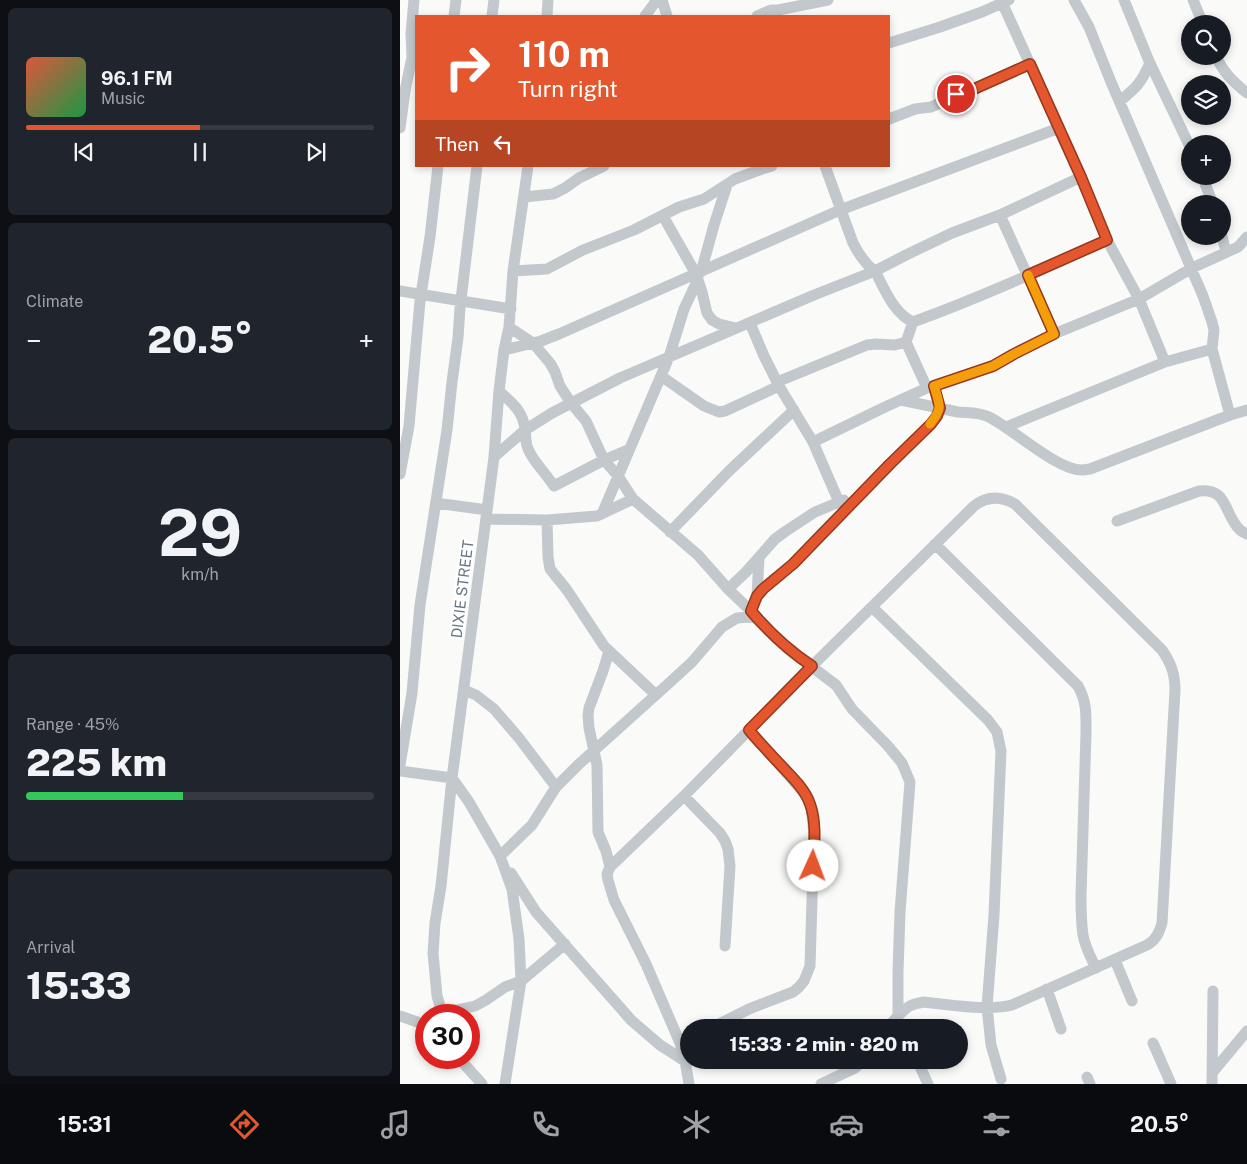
<!DOCTYPE html>
<html lang="en">
<head>
<meta charset="utf-8">
<style>
  :root { --surface:#171b24; --page:#20242c; --text:#f1f3f6; --muted:#9ea1a6; --line:#363941; --accent:#e4572e }
  body { margin:0; font-family:"Public Sans",sans-serif; background:var(--page); color:var(--text); height:100vh; display:flex; flex-direction:column; font-size:19px; white-space:nowrap }
  * { box-sizing:border-box; margin:0 }
  p { font-size:16px; color:var(--muted) }
  .icon { flex:none; width:28px; height:28px; fill:none; stroke:currentColor; stroke-width:2; stroke-linecap:round; stroke-linejoin:round }
  .map { position:relative; flex:1; overflow:hidden }
  .panel { display:flex; flex-direction:column; gap:8px; padding:8px; background:#0d0f14; width:400px }
  .panel>* { flex:none }
  .banner { position:absolute; left:15px; top:15px; width:475px; height:152px; border-radius:0px; box-shadow:0 2px 8px #0003; background:#e4572e; color:#fff; overflow:hidden }
  .fabs { position:absolute; left:781px; top:15px; display:grid; gap:10px }
  .fabs a { display:grid; place-items:center; width:50px; height:50px; border-radius:50%; background:var(--surface); box-shadow:0 2px 8px #0003; font-size:25px }
  .speed { position:absolute; left:15px; top:1004px; display:flex; gap:10px; font-size:25px; font-weight:700; text-align:center }
  .speed>* { display:grid; place-content:center; width:65px; height:65px; border-radius:50%; background:var(--surface); box-shadow:0 2px 8px #0003; line-height:1 }
  .speed .limit { border:8px solid #d22; background:#fff; color:#111 }
  .pin { position:absolute; display:grid; place-items:center; width:42px; height:42px; color:#fff; margin:-21px; border:2px solid #fff; border-radius:50%; box-shadow:0 1px 5px #0007 }
  .me { position:absolute; width:55px; margin:-28px; rotate:2deg; stroke-linejoin:round; filter:drop-shadow(0 0 4px #0008) }
  .turn { display:flex; align-items:center; gap:18px; height:105px; padding:0 20px; font-size:22px }
  .turn .icon { width:65px; height:65px; stroke-width:2.5 }
  .turn b { display:block; font-size:35px; line-height:42px }
  .then { display:flex; align-items:center; height:48px; padding:0 20px; background:#0003; gap:10px; font-size:19px }
  .big { font-size:38px; font-weight:800; line-height:1.1 }
  .panel .widget { flex:1; display:flex; flex-direction:column; justify-content:center; gap:8px; min-width:0; padding:0 18px; border-radius:8px; background:var(--page) }
  .panel .dial { align-items:center; gap:0 }
  .dial b { font-size:65px; line-height:1 }
  .song { display:flex; align-items:center; gap:15px }
  .cover { width:60px; height:60px; border-radius:8px; background:linear-gradient(135deg,hsl(10 70% 55%),hsl(140 70% 35%)) }
  .played { height:5px; border-radius:2px; background:linear-gradient(90deg,var(--accent) 50%,var(--line) 50%) }
  .keys { display:flex; justify-content:space-around; direction:ltr }
  .heat { display:flex; justify-content:space-between; align-items:center; font-size:28px; direction:ltr }
  .charge { height:8px; border-radius:4px; background:linear-gradient(90deg,#34c759 45%,var(--line) 0) }
  .trip { position:absolute; left:280px; top:1019px; width:288px; height:50px; border-radius:25px; background:var(--surface); box-shadow:0 2px 8px #0003; font-weight:800; line-height:50px; text-align:center }
  .dock { display:flex; height:80px; justify-content:space-around; align-items:center; background:#090b0e; color:var(--muted) }
  .dock .icon { width:35px; height:35px }
  .dock .on { color:var(--accent) }
  .dock b { font-size:22px; color:var(--text) }
  main { display:flex; flex:1; min-height:0 }
  .map>svg:first-child { display:block }
  .lines { fill:none; stroke-linecap:round; stroke-linejoin:round }
  .street { stroke:#c3c8cc; stroke-width:11 }
  .route-casing { stroke:#94391e; stroke-width:12 }
  .route { stroke:#e4572e; stroke-width:9 }
  .slow { stroke:#f59e0b; stroke-width:9 }
  .labels { text-anchor:middle; dominant-baseline:central; stroke-width:5; stroke-linejoin:round; paint-order:stroke }
  .street-label { font-size:15px; fill:#657683; stroke:#fff }
</style>
</head>
<body>
<main>
<section class="panel">
<div class="widget">
<div class="song"><i class="cover"></i><div><b>96.1 FM</b><p>Music</p></div></div>
<div class="played"></div>
<div class="keys"><svg class="icon" aria-label="previous" viewBox="0 0 24 24"><path d="M18 5L8 12l10 7zM5 5v14"/></svg><svg class="icon" aria-label="pause" viewBox="0 0 24 24"><path d="M8 5v14M16 5v14"/></svg><svg class="icon" aria-label="next" viewBox="0 0 24 24"><path d="M6 5l10 7-10 7zM19 5v14"/></svg></div>
</div>
<div class="widget"><p>Climate</p>
<div class="heat"><a>−</a><b class="big">20.5°</b><a>+</a></div>
</div>
<div class="widget dial"><b>29</b><p>km/h</p></div>
<div class="widget"><p>Range · 45%</p><b class="big">225 km</b><div class="charge"></div></div>
<div class="widget"><p>Arrival</p><b class="big">15:33</b></div>
</section>
<div class="map">
<svg width="847" height="1084" viewBox="0 0 847 1084">
  <rect width="100%" height="100%" fill="#fafaf8"/>
  <g class="lines">
    <path class="street" d="M262,0L267,16
      M601,0L681,177L707,240L739,299L765,362
      M674,0L689,27L711,82L803,296L812,322L814,330L812,349L830,415
      M724,0L749,61L790,147
      M793,0L803,24
      M54,16L56,0
      M92,16L94,0
      M147,16L148,0
      M245,16L257,0
      M357,16L371,10H378L428,0
      M489,43L540,27L582,12L609,0
      M816,56C823,72 833,82 847,93
      M720,101C737,87 741,83 750,63
      M489,119L515,109L531,107L542,102L556,94L574,89L630,64
      M0,128L5,91L12,57L11,33L14,0
      M425,166L453,243C458,253 465,263 474,271
      M802,176L813,204
      M124,197L153,194L165,188L179,178L204,166
      M600,215L654,334
      M263,216L296,274L302,292L307,313L312,320L319,324L336,328
      M822,236L826,252
      M113,271L147,269L183,250L234,230L279,207L304,199L335,179L362,169L372,166
      M475,271C484,288 494,314 513,322
      M301,272L314,225L327,185
      M0,291L111,309
      M350,323L364,356L379,386L413,442L439,502
      M109,327L133,343L150,363L155,372L160,386L171,403L186,421L204,460L218,476L233,499L298,555L328,589L351,611L373,635L387,648L436,685L452,709L488,746L502,763L510,782L500,912L498,972V1016L487,1028
      M104,350L141,341L159,334L440,210L659,128
      M261,376L304,406L319,412L325,411L379,386
      M377,382L467,345L476,344L495,345L506,342
      M527,388L506,342L513,322C579,298 643,269 707,240
      M99,391C112,403 122,410 125,428C126,436 125,444 129,451C134,462 147,475 154,486L204,460L230,449
      M501,400C520,404 539,408 558,412C569,413 579,412 589,417C613,429 657,470 682,470C685,470 687,469 690,469L830,415L847,410
      M606,427L765,362L812,349
      M413,442L485,407L527,388L593,366L614,354L654,334L739,299L792,268L838,247L847,237
      M94,457L125,430L152,413L220,378L414,295L475,271L506,255L552,233L600,215L681,177
      M0,474L9,426L20,301L30,237L38,166
      M36,503L87,510
      M202,514L269,357L284,309L298,279
      M86,519L147,520L197,516L233,499
      M147,520L148,557L150,569L167,590L204,646L256,695
      M717,521L799,491C828,487 824,515 840,530C842,532 845,533 847,534
      M270,532L329,471L394,410
      M535,544L678,686C687,702 686,715 686,733L681,896C681,909 681,922 683,935C685,947 691,958 696,968
      M328,589L346,572L375,539L386,531L415,512L444,500
      M357,596L359,558
      M472,607L588,720L597,732L601,751L594,915L587,1007L591,1045L601,1079
      M351,611L357,596L363,589L393,564L490,464L531,424L537,416L540,408L534,387
      M209,651L203,671L189,708L188,715L189,728L197,765L198,832L206,851L210,867
      M64,690L76,695L94,709L119,738L156,787
      M0,765L12,693L20,605L47,430L52,382L58,338L60,308L77,166
      M0,771L52,778L69,802L100,856L112,889L119,939L121,981
      M284,796L320,833L325,841L328,849L330,866L325,946
      M100,856L132,825L156,787L179,764L268,684L292,662L322,627L337,618L350,617L358,619
      M111,873L136,912L231,1020L260,1045L285,1061
      M715,960L732,1001
      M121,981L165,944
      M647,989L661,1029
      M43,1013L75,1006L86,1000L105,987L121,981L105,1084
      M43,1015L37,996L33,953L35,923L41,886L52,778L94,457L99,391L104,350L109,327L113,271L128,166
      M0,1016L26,1025
      M311,1028L349,1009L393,992L399,987L404,981L410,966L414,835L411,806L403,792L349,730
      M753,1043L771,1084
      M61,1058L65,1065L82,1084
      M517,1060L528,1084
      M812,1073L847,1031
      M687,1077L690,1084
      M289,1084L285,1061L280,1043L246,964L214,900L208,880L207,874L210,867L284,796L412,666L574,506C587,496 601,496 615,504L762,650C771,663 775,674 775,690L762,923C759,933 756,940 747,945L612,1005C589,1011 549,1005 524,1002C511,1004 508,1006 498,1016
      M421,1084L455,1068L463,1060
      M812,1084L813,991"/>
  </g>
  <g class="lines">
    <g class="route-casing">
      <path id="route" d="M413,866C414,846 417,823 410,804C405,788 386,771 375,759C366,749 357,740 349,730L412,666C388,650 369,632 351,611L357,596L363,589L393,564L490,464L531,424L537,416L540,408L534,386L593,366L614,354L654,334L628,275L707,240L681,177L630,64L574,89L556,94"/>
    </g>
    <use href="#route" class="route"/>
    <path class="slow" d="M530,424C543,408 540,405 534,386L593,366L614,354L654,334L628,275"/>
  </g>
  <g class="labels">
    <g class="street-label">
      <text transform="translate(62 589) rotate(-83)">DIXIE STREET</text>
    </g>
  </g>
</svg>
<div class="fabs">
<a><svg class="icon" aria-label="search" viewBox="0 0 24 24"><circle cx="10" cy="10" r="6"/><path d="M15 15l6 6"/></svg></a>
<a><svg class="icon" aria-label="layers" viewBox="0 0 24 24"><path d="M12 4l9 5-9 5-9-5zM3 14l9 5 9-5"/></svg></a>
<a>+</a>
<a>−</a>
</div>
<div class="speed"><div class="limit">30</div></div>
<div class="pin" style="left:556px;top:94px;background:#d93025"><svg class="icon" aria-label="arrive" viewBox="0 0 24 24"><path d="M6 21V4h12l-3 4 3 4H6"/></svg></div>
<svg class="me" style="left:413px;top:866px" viewBox="-20 -20 40 40"><circle r="19" fill="#fff"/><path d="M0-13L10 11 0 6-10 11z" fill="#e4572e"/></svg>
<div class="trip">15:33 · 2 min · 820 m</div>
<div class="banner">
<div class="turn"><svg class="icon" aria-label="right" viewBox="0 0 24 24"><path d="M7 20v-9h11M14 6l5 5-5 5"/></svg><div><b>110 m</b>Turn right</div></div>
<div class="then">Then<svg class="icon" aria-label="left" viewBox="0 0 24 24"><path d="M17 20v-9H6M10 6l-5 5 5 5"/></svg></div>
</div>
</div>
</main>
<nav class="dock">
<b>15:31</b>
<svg class="icon on" aria-label="directions" viewBox="0 0 24 24"><path d="M12 3l9 9-9 9-9-9zM9 14v-3h6M13 9l2 2-2 2"/></svg>
<svg class="icon" aria-label="music" viewBox="0 0 24 24"><path d="M9 18V5l10-2v13"/><circle cx="6" cy="18" r="3"/><circle cx="16" cy="16" r="3"/></svg>
<svg class="icon" aria-label="phone" viewBox="0 0 24 24"><path d="M5 4h4l2 5-3 2q2 4 5 5l2-3 5 2v4C11 20 4 13 5 4z"/></svg>
<svg class="icon" aria-label="climate" viewBox="0 0 24 24"><path d="M12 3v18M4 7l16 10M4 17L20 7"/></svg>
<svg class="icon" aria-label="car" viewBox="0 0 24 24"><path d="M5 17H2v-5l4-1 3-4h7l3 4 3 1v5h-3M9 17h6M6 11h13"/><circle cx="7" cy="17" r="2"/><circle cx="17" cy="17" r="2"/></svg>
<svg class="icon" aria-label="filters" viewBox="0 0 24 24"><path d="M4 7h16M4 17h16"/><circle cx="9" cy="7" r="2"/><circle cx="15" cy="17" r="2"/></svg>
<b>20.5°</b>
</nav>
</body>
</html>
